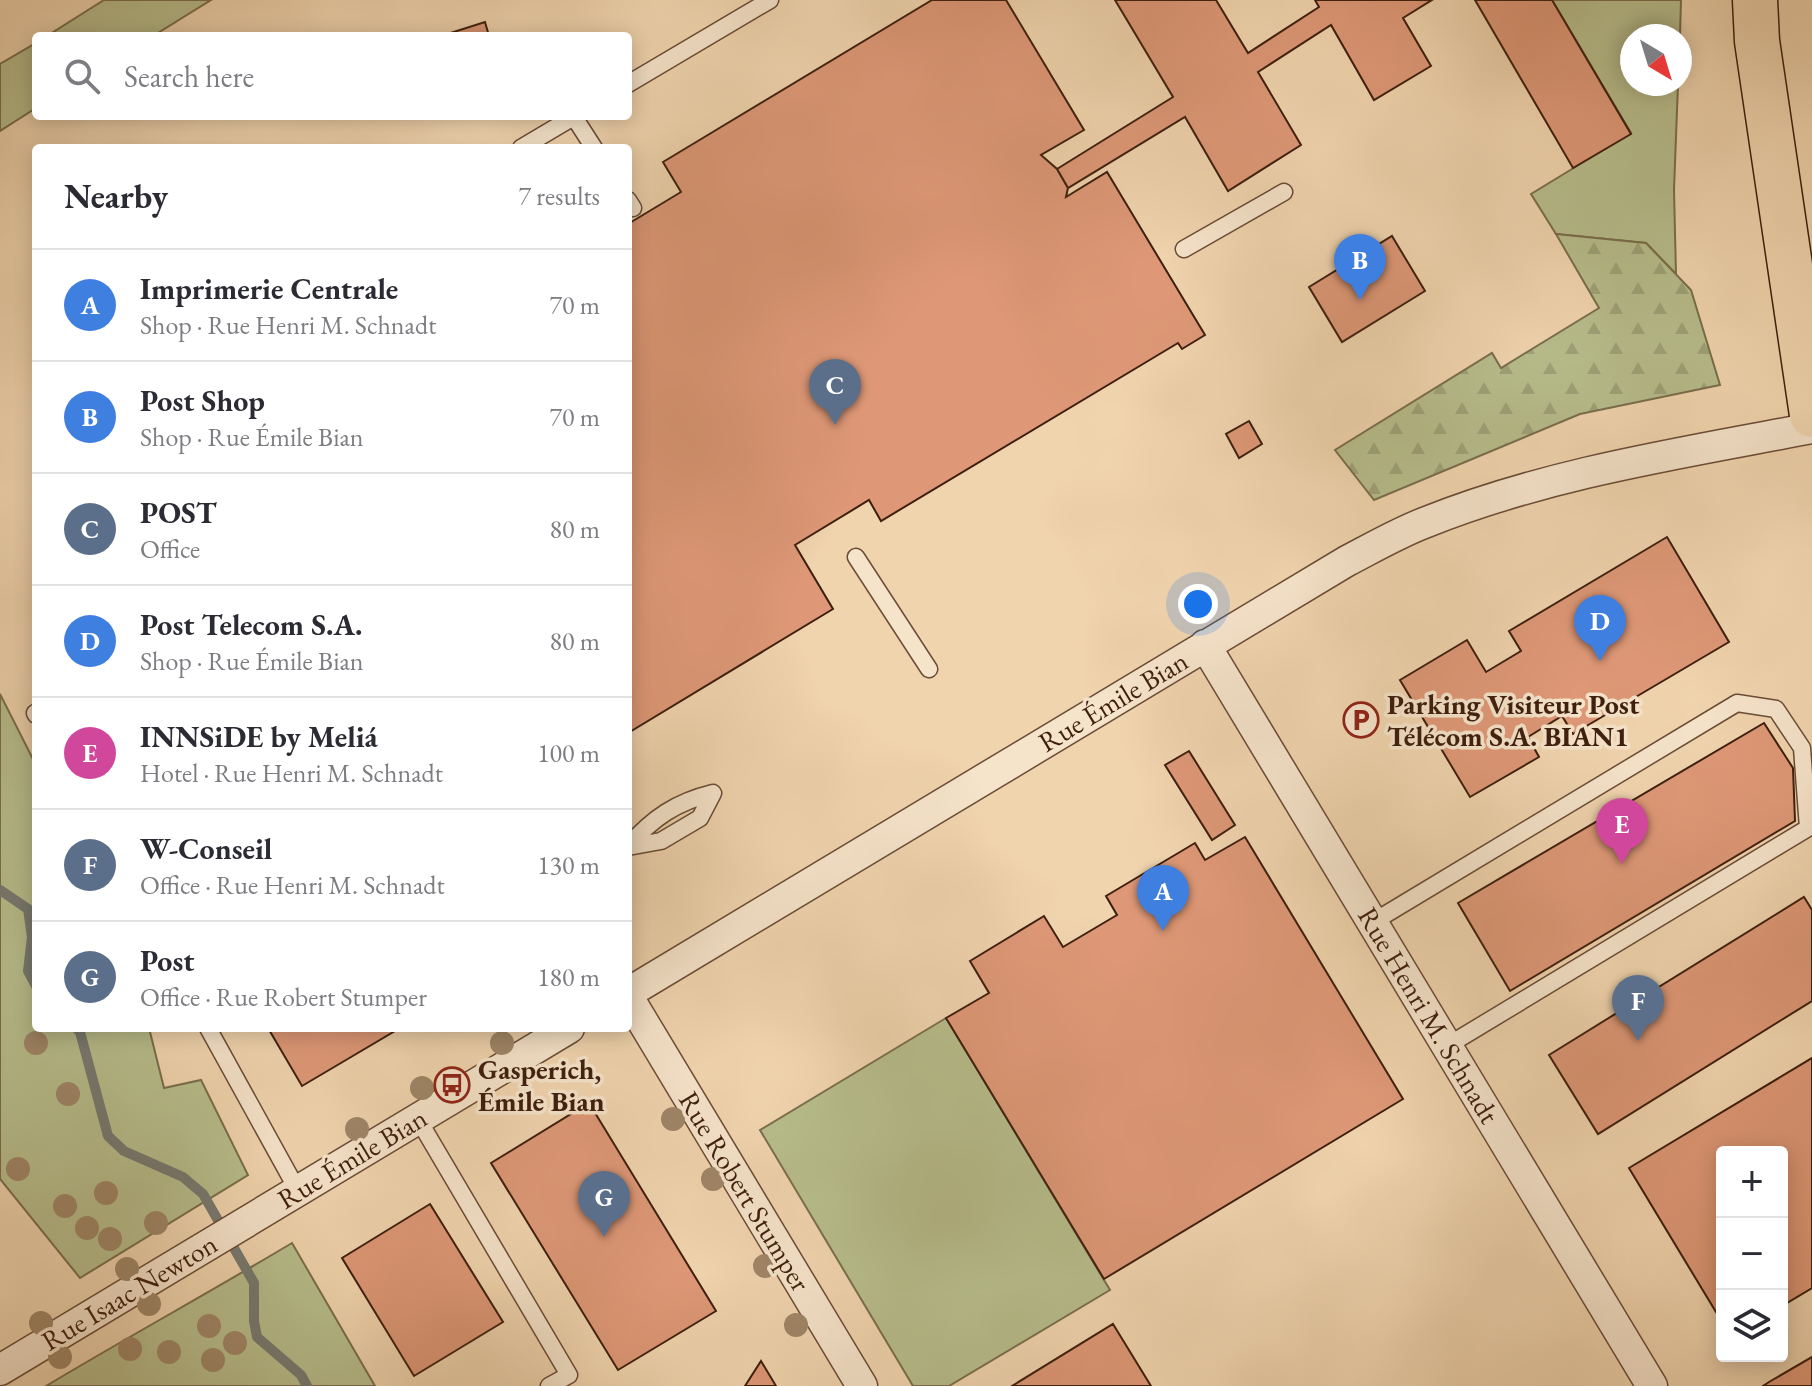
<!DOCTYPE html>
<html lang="en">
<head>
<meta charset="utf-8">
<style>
  body { margin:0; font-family:"EB Garamond",serif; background:#f2f2f3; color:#2b2b33 }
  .controls { position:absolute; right:24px; bottom:24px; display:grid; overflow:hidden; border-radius:8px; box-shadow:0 4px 20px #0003 }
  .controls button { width:72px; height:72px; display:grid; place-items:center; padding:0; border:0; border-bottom:2px solid #e1e1e2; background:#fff; color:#2b2b33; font:40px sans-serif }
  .compass { position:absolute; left:1620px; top:24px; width:72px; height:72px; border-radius:50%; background:#fff; box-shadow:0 4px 20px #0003; rotate:142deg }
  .you { position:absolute; left:1198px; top:604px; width:28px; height:28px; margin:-20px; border:6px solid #fff; border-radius:50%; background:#1a73e8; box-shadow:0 0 0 12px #1a73e833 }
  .badge { display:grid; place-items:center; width:52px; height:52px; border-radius:50%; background:#b45309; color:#fff; font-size:26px; font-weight:700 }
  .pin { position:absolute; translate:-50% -66px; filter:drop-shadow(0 2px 4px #0008) }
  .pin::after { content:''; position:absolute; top:42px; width:28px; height:24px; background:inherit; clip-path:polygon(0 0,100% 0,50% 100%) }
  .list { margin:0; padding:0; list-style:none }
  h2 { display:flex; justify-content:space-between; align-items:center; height:104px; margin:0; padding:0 32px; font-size:34px }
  h2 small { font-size:26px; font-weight:400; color:#7c7c81 }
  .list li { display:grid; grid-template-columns:52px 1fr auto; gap:24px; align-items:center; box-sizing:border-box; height:112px; padding:0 32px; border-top:2px solid #e1e1e2 }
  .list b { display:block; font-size:30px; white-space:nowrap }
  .list p { margin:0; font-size:26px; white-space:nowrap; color:#7c7c81 }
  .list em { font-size:26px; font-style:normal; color:#7c7c81 }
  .icon { flex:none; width:44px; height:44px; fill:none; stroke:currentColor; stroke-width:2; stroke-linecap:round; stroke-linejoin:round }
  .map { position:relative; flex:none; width:1812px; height:1386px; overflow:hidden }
  .search { position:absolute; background:#fff; box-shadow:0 4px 20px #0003; left:32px; top:32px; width:600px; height:88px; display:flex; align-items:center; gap:20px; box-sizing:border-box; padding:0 28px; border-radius:8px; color:#7c7c81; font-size:30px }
  .panel { position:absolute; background:#fff; box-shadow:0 4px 20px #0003; left:32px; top:144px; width:600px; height:888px; border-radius:8px }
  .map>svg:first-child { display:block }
  .grass { fill:#b7bd8c; stroke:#7a6e4d; stroke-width:2 }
  .forest { fill:url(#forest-firs); stroke:#7a6e4d; stroke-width:2 }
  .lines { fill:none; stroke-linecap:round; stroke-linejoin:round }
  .stream { stroke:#777a72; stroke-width:10 }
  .building { fill:#de9877; stroke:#3e1f0e; stroke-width:2 }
  .service-casing { stroke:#6a4c36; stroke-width:19 }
  .minor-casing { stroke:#6a4c36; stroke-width:33 }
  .primary-casing { stroke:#3e1f0e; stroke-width:47 }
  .service { stroke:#f5e3ca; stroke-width:16 }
  .minor { stroke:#f5e3ca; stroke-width:30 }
  .primary { stroke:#f0d4ae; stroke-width:44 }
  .tree { fill:#9f8668 }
  .labels { text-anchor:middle; stroke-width:7; stroke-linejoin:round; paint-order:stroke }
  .street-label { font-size:28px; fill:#3e1f0e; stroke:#f5e3ca }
  .poi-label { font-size:28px; font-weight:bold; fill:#3e1f0e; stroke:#f5e3ca; text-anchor:start }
</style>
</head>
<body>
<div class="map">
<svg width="1812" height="1386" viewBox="0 0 1812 1386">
  <defs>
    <pattern id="forest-firs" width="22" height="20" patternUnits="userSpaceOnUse" patternTransform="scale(2)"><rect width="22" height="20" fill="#b7bd8c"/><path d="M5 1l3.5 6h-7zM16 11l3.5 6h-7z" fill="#9ea278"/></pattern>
  </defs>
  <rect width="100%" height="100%" fill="#f0d4ae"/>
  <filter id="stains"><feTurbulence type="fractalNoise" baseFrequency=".0025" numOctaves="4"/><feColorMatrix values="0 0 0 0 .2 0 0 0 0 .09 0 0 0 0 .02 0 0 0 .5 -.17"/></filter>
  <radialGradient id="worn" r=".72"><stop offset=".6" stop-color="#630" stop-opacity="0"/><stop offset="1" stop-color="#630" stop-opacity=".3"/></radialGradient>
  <path class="grass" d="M104,0H211L153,36H47Z
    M1552,0H1681L1680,36H1632V84H1678L1674,190L1676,274L1646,243L1556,234L1531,194L1631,133Z
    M36,43V108L0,131V64Z
    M0,694L36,765V1028H149L164,1088L201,1080L248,1175L80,1278L0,1179Z
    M946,1018L1110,1290L949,1386H913L760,1130Z
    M292,1243L375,1386H46C128,1337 210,1292 292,1243Z"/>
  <path class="forest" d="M1556,234L1646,243L1691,290L1720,385L1580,414L1374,500L1335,450L1492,353L1501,368L1599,308Z"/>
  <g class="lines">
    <path class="stream" d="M0,890L28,909L32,937L28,971L36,986
      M76,1028L80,1032L108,1136L124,1151L183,1177L203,1194L254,1283V1321L257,1337L301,1375L307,1386"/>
  </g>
  <path class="building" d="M932,0H1006L1084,130L1041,155L1057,169L1068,188L1066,197L1107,172L1205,335L1182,349L1178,343L881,521L869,500L795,545L833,609L628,733V224L681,192L663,162Z
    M1115,0H1216L1248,53L1319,7L1315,0H1432L1403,18L1431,66L1374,100L1331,25L1258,72L1301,145L1228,191L1185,117L1068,188L1057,169L1173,97Z
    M1475,0H1552L1631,134L1573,168Z
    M485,22L489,36H441Z
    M1392,236L1425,291L1342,342L1309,287Z
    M1249,421L1262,444L1239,458L1226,434Z
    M1667,537L1729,642L1573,734L1562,716L1528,737L1539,757L1470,797L1400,680L1467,640L1486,672L1521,651L1509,631Z
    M1764,723L1793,768L1795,821L1510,991L1458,903Z
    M1189,751L1235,825L1212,840L1165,765Z
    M1245,837L1403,1099L1104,1279L946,1018L989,993L970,961L1044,916L1063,947L1117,915L1106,896L1195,843L1205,860Z
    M1804,897L1812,910V1001L1598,1134L1549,1055Z
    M268,1028H400L302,1086Z
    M1812,1058V1288L1782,1306V1152H1722V1322L1629,1168Z
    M589,1103L716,1311L618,1370L491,1163Z
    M430,1204L503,1322L414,1376L342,1258Z
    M1113,1324L1151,1386H1012Z
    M1812,1357V1386H1763L1769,1382Z
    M761,1361L776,1386H745Z"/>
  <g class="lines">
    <defs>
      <path id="service" d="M628,84L770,0
        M574,117L594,148
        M521,148L575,116
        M628,200L633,208
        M1184,249L1284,192
        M856,557L929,669
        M35,713L36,715
        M628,846C653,818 676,802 713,793L700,818L661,841L628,847
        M1373,922L1737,703L1776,709L1802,748L1808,828L1447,1046
        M208,1028L298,1191
        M418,1119L569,1375L549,1386"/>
      <path id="minor" d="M1205,645L1652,1386
        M628,993L1347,561C1372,548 1398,533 1424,523C1548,473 1682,453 1812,428
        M628,997L862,1386
        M0,1370L569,1028"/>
      <path id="primary" d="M1755,0L1757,41L1812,415"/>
    </defs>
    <use href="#service" class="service-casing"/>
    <use href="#minor" class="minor-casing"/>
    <use href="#primary" class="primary-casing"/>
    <use href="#service" class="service"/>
    <use href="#minor" class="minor"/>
    <use href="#primary" class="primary"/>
  </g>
  <g class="tree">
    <circle cx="36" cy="1043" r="12"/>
    <circle cx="502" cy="1043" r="12"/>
    <circle cx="422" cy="1088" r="12"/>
    <circle cx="68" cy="1094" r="12"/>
    <circle cx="673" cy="1119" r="12"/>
    <circle cx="357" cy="1129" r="12"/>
    <circle cx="18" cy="1169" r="12"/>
    <circle cx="713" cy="1179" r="12"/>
    <circle cx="106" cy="1193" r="12"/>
    <circle cx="65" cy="1206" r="12"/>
    <circle cx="156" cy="1223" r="12"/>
    <circle cx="87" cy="1228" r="12"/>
    <circle cx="110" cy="1239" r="12"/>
    <circle cx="765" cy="1266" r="12"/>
    <circle cx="127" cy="1269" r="12"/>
    <circle cx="149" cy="1304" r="12"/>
    <circle cx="41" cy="1323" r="12"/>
    <circle cx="796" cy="1325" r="12"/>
    <circle cx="209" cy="1326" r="12"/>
    <circle cx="235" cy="1343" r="12"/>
    <circle cx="130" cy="1349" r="12"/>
    <circle cx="169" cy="1352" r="12"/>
    <circle cx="60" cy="1357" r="12"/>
    <circle cx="213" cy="1360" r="12"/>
  </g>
  <defs>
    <symbol id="parking-ring" viewBox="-11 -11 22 22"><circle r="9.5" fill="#f5e3ca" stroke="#8f2418" stroke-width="1.5"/><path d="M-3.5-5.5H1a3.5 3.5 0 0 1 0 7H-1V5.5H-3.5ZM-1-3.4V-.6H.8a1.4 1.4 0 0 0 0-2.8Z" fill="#8f2418"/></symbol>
    <symbol id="bus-ring" viewBox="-11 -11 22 22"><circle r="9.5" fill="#f5e3ca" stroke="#8f2418" stroke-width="1.5"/><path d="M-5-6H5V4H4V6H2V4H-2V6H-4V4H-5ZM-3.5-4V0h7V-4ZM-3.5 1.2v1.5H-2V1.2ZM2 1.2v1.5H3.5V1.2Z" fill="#8f2418"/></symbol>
  </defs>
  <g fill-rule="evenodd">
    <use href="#parking-ring" x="1341" y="700" width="40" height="40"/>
    <use href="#bus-ring" x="432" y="1065" width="40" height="40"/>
  </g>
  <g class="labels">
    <g class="street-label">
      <text transform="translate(1113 701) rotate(-31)" y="10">Rue Émile Bian</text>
      <text transform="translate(1429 1015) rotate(59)" y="10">Rue Henri M. Schnadt</text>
      <text transform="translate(352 1158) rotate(-31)" y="10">Rue Émile Bian</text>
      <text transform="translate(745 1191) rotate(59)" y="10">Rue Robert Stumper</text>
      <text transform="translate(129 1292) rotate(-31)" y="10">Rue Isaac Newton</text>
    </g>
    <g class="poi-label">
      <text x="1387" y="714">Parking Visiteur Post<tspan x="1387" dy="32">Télécom S.A. BIAN1</tspan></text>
      <text x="478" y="1079">Gasperich,<tspan x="478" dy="32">Émile Bian</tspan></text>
    </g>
  </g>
  <rect width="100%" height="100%" filter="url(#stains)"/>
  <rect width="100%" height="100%" fill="url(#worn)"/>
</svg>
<div class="controls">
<button>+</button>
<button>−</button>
<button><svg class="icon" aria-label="layers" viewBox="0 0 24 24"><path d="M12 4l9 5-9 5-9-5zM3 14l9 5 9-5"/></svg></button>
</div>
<svg class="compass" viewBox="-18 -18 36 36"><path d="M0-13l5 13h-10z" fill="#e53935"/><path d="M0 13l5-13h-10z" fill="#7c7c81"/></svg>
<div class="you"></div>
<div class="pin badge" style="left:1163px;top:931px;background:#3f7fe0">A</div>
<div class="pin badge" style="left:1360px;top:300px;background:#3f7fe0">B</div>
<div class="pin badge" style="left:835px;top:425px;background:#5c6f8a">C</div>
<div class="pin badge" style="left:1600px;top:661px;background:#3f7fe0">D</div>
<div class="pin badge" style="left:1622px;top:864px;background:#d1479c">E</div>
<div class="pin badge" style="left:1638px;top:1041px;background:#5c6f8a">F</div>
<div class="pin badge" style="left:604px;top:1237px;background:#5c6f8a">G</div>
<div class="search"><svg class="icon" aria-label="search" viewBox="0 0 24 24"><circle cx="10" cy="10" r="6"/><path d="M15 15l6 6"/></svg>Search here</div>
<section class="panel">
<h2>Nearby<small>7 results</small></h2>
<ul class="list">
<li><span class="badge" style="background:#3f7fe0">A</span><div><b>Imprimerie Centrale</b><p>Shop · Rue Henri M. Schnadt</p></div><em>70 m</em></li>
<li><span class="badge" style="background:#3f7fe0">B</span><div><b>Post Shop</b><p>Shop · Rue Émile Bian</p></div><em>70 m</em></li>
<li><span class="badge" style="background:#5c6f8a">C</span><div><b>POST</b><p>Office</p></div><em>80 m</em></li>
<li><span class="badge" style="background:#3f7fe0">D</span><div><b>Post Telecom S.A.</b><p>Shop · Rue Émile Bian</p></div><em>80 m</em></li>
<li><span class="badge" style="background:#d1479c">E</span><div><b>INNSiDE by Meliá</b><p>Hotel · Rue Henri M. Schnadt</p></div><em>100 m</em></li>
<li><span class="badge" style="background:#5c6f8a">F</span><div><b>W-Conseil</b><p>Office · Rue Henri M. Schnadt</p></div><em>130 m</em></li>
<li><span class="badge" style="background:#5c6f8a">G</span><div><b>Post</b><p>Office · Rue Robert Stumper</p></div><em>180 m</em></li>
</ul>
</section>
</div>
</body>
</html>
